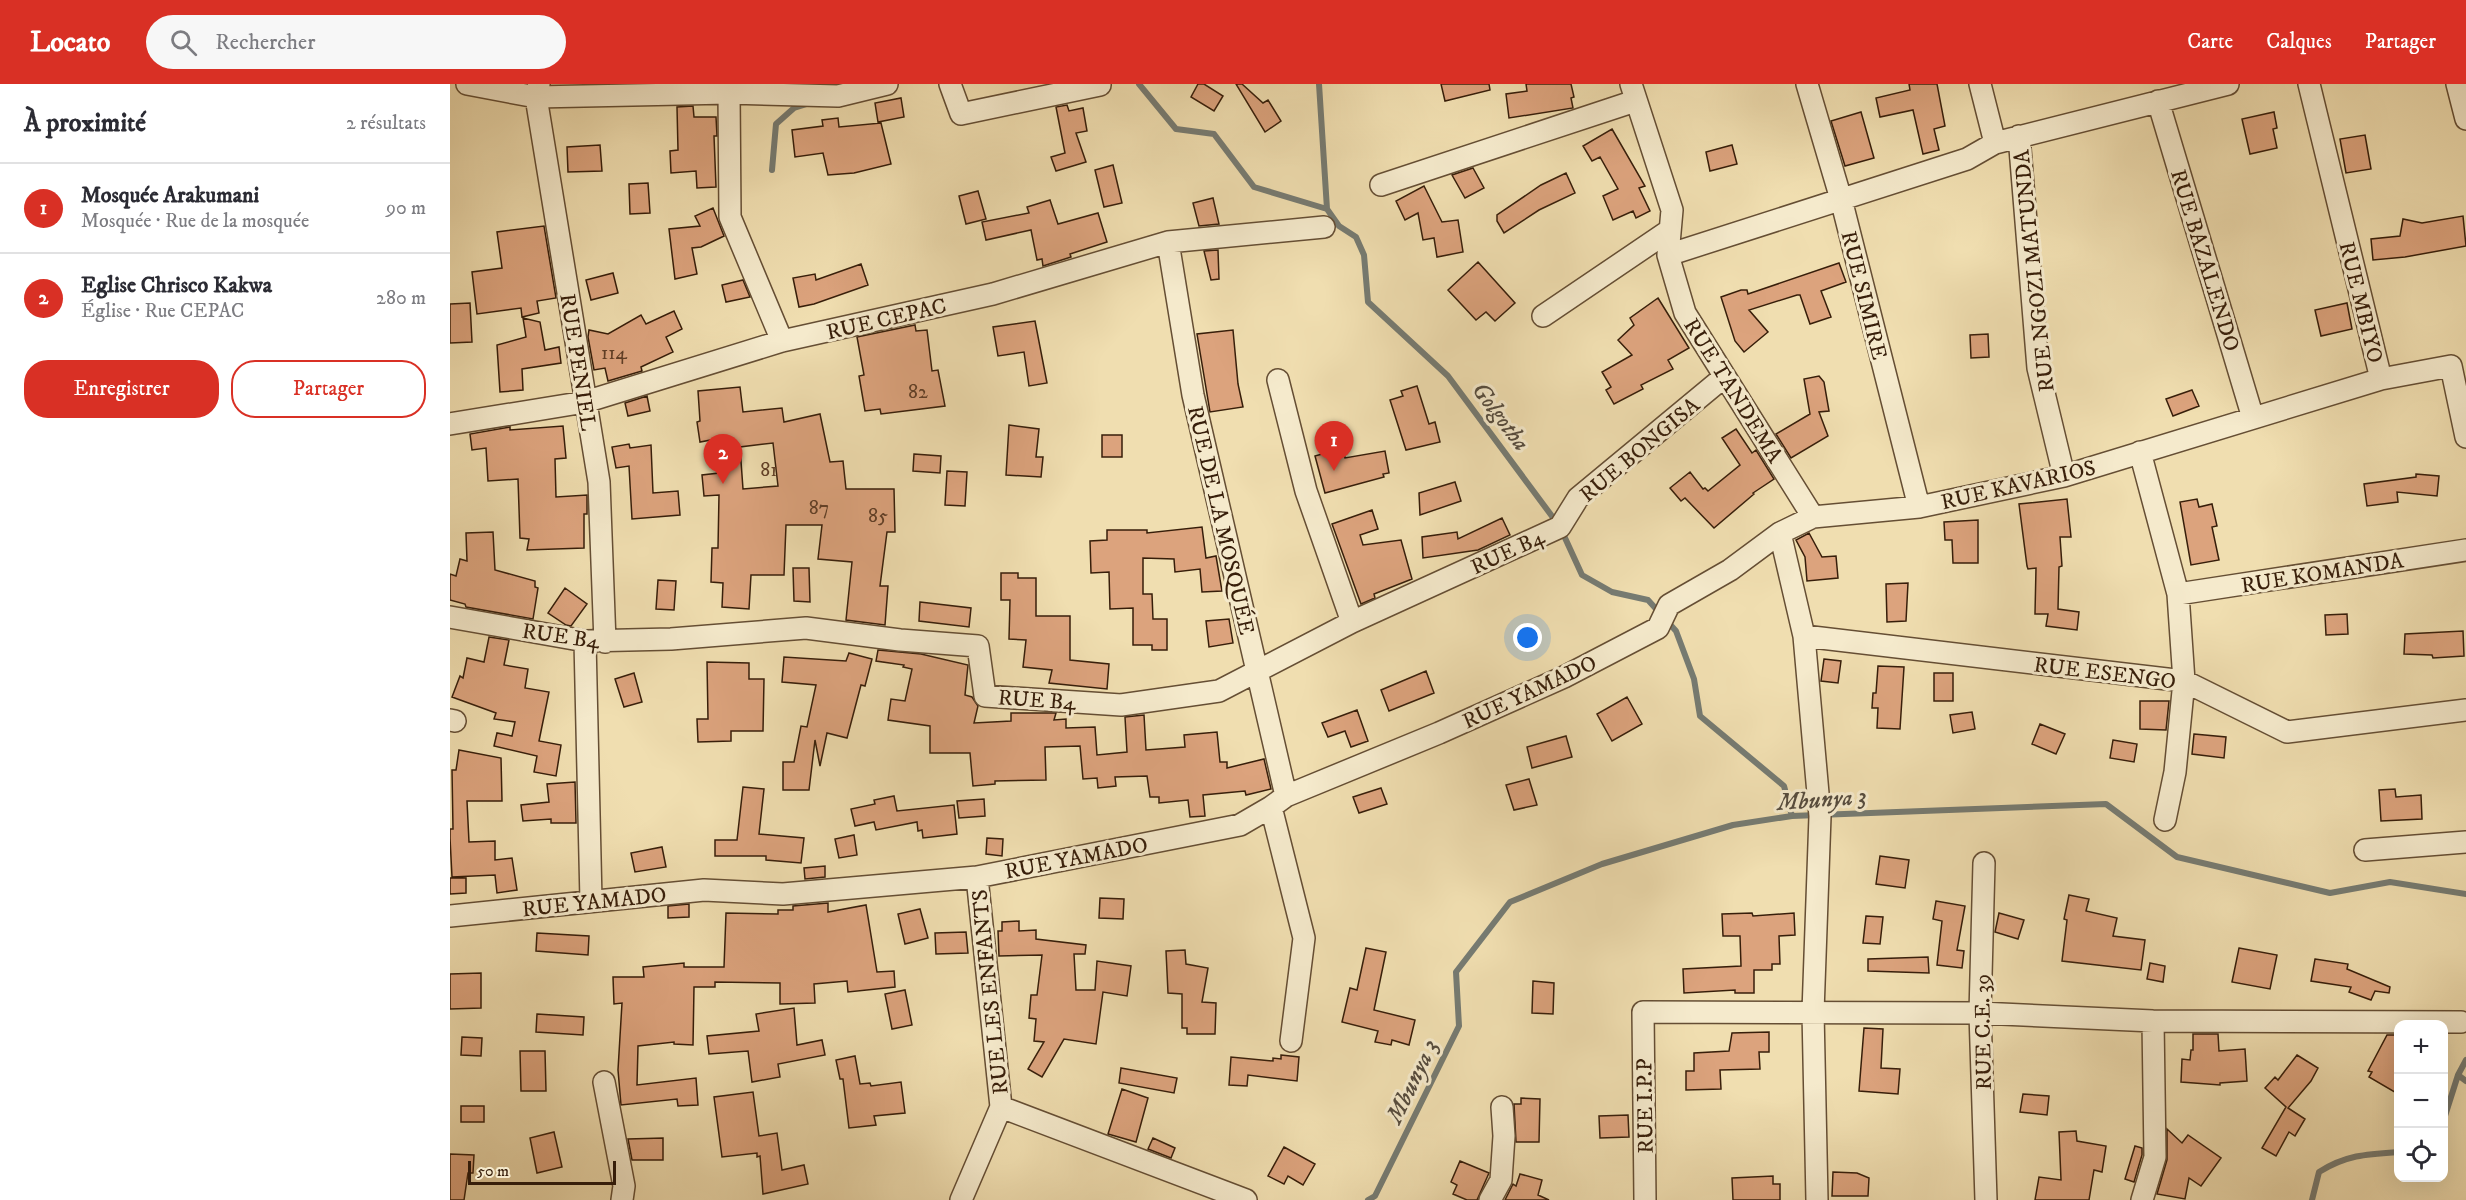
<!DOCTYPE html>
<html lang="fr">
<head>
<meta charset="utf-8">
<style>
  body { margin:0; font-family:"IM FELL DW Pica",serif; background:#f7f7f7; color:#2b2b33 }
  .controls { position:absolute; right:18px; bottom:18px; display:grid; overflow:hidden; border-radius:12px; box-shadow:0 6px 24px #0002 }
  .controls button { width:54px; height:54px; display:grid; place-items:center; padding:0; border:0; border-bottom:2px solid #e1e1e2; background:#fff; color:#2b2b33; font:30px sans-serif }
  .scale { position:absolute; left:18px; bottom:15px; width:148px; box-sizing:border-box; padding-left:6px; border:3px solid #371e0a; border-top:0; font-size:16px; line-height:21px; white-space:nowrap; color:#371e0a; -webkit-text-stroke:4px #f5eacc; paint-order:stroke }
  .you { position:absolute; left:1078px; top:554px; width:21px; height:21px; margin:-15px; border:4px solid #fff; border-radius:50%; background:#1a73e8; box-shadow:0 0 0 9px #1a73e833 }
  .badge { display:grid; place-items:center; width:39px; height:39px; border-radius:50%; background:#d93025; color:#fff; font-size:20px; font-weight:700 }
  .pin { position:absolute; translate:-50% -50px; filter:drop-shadow(0 2px 3px #0008) }
  .pin::after { content:''; position:absolute; top:32px; width:21px; height:18px; background:inherit; clip-path:polygon(0 0,100% 0,50% 100%) }
  .list { margin:0; padding:0; list-style:none }
  h2 { display:flex; justify-content:space-between; align-items:center; height:78px; margin:0; padding:0 24px; font-size:26px }
  h2 small { font-size:20px; font-weight:400; color:#7c7c81 }
  .list li { display:grid; grid-template-columns:39px 1fr auto; gap:18px; align-items:center; box-sizing:border-box; height:90px; padding:0 24px; border-top:2px solid #e1e1e2 }
  .list b { display:block; font-size:22px; white-space:nowrap }
  .list p { margin:0; font-size:20px; white-space:nowrap; color:#7c7c81 }
  .list em { font-size:20px; font-style:normal; color:#7c7c81 }
  .actions { display:flex; gap:12px; padding:18px 24px }
  .actions a { flex:1; padding:14px 0; border:2px solid #d93025; border-radius:24px; text-align:center; font-size:21px; color:#d93025 }
  .actions .main { background:#d93025; color:#fff }
  .icon { flex:none; width:33px; height:33px; fill:none; stroke:currentColor; stroke-width:2; stroke-linecap:round; stroke-linejoin:round }
  .map { position:relative; flex:none; width:2016px; height:1116px; overflow:hidden }
  header { display:flex; align-items:center; gap:36px; box-sizing:border-box; height:84px; padding:0 30px; background:#d93025; color:#fff }
  header strong { font-size:28px }
  nav { display:flex; gap:33px; margin-inline-start:auto; font-size:21px }
  .search { width:420px; height:54px; background:#f7f7f7; display:flex; align-items:center; gap:15px; box-sizing:border-box; padding:0 21px; border-radius:33px; color:#7c7c81; font-size:22px }
  main { display:flex }
  aside { flex:1; background:#fff }
  .map>svg:first-child { display:block }
  .lines { fill:none; stroke-linecap:round; stroke-linejoin:round }
  .stream { stroke:#767b72; stroke-width:6 }
  .building { fill:#dca37d; stroke:#371e0a; stroke-width:1.5; fill-rule:evenodd }
  .minor-casing { stroke:#654e34; stroke-width:24 }
  .minor { stroke:#f5eacc; stroke-width:21 }
  .labels { text-anchor:middle; stroke-width:6; stroke-linejoin:round; paint-order:stroke }
  .number-label { font-size:20px; fill:#603f27 }
  .street-label { font-size:22px; fill:#371e0a; stroke:#f5eacc }
  .water-label { font-size:24px; font-style:italic; fill:#564c3e; stroke:#f5eacc }
</style>
</head>
<body>
<header>
<strong>Locato</strong>
<div class="search"><svg class="icon" aria-label="search" viewBox="0 0 24 24"><circle cx="10" cy="10" r="6"/><path d="M15 15l6 6"/></svg>Rechercher</div>
<nav><a>Carte</a><a>Calques</a><a>Partager</a></nav>
</header>
<main>
<aside>
<h2>À proximité<small>2 résultats</small></h2>
<ul class="list">
<li><span class="badge">1</span><div><b>Mosquée Arakumani</b><p>Mosquée · Rue de la mosquée</p></div><em>90 m</em></li>
<li><span class="badge">2</span><div><b>Eglise Chrisco Kakwa</b><p>Église · Rue CEPAC</p></div><em>280 m</em></li>
</ul>
<div class="actions"><a class="main">Enregistrer</a><a>Partager</a></div>
</aside>
<div class="map">
<svg width="2016" height="1116" viewBox="0 0 2016 1116">
  <rect width="100%" height="100%" fill="#f0deb0"/>
  <filter id="stains"><feTurbulence type="fractalNoise" baseFrequency=".00333" numOctaves="4"/><feColorMatrix values="0 0 0 0 .2 0 0 0 0 .09 0 0 0 0 .02 0 0 0 .5 -.17"/></filter>
  <radialGradient id="worn" r=".72"><stop offset=".6" stop-color="#630" stop-opacity="0"/><stop offset="1" stop-color="#630" stop-opacity=".3"/></radialGradient>
  <g class="lines">
    <path class="stream" d="M689,0L726,45L764,50L804,103L877,125L889,142L906,153L914,171L918,218L998,292L1110,443L1132,491L1162,508L1198,516L1226,547L1244,595L1250,632L1334,702L1342,732
      M869,0L877,125
      M322,86L326,40L344,24L360,19
      M2016,976L2008,991L2016,997
      M1994,1035L2008,991
      M918,1116L925,1112L1009,942L1006,888L1060,818L1152,780L1283,741L1342,732L1656,720L1727,773L1880,809L1940,798L2016,810
      M1862,1116L1869,1088C1896,1071 1917,1070 1948,1068"/>
  </g>
  <path class="building" d="M748,0H754L773,12L764,27L741,13Z
    M786,0H792L813,19L818,16L831,37L815,48Z
    M991,0H1039L1040,6L995,17Z
    M1076,0H1121L1124,13L1121,14L1123,24L1059,34L1056,10L1077,7Z
    M1459,0H1487L1495,42L1484,45L1489,66L1473,70L1463,26L1430,33L1426,14L1460,6Z
    M451,14L454,33L428,38L425,19Z
    M617,21L619,27L633,24L637,47L626,49L636,78L606,87L601,73L615,69L606,23Z
    M243,22L244,33H266L267,52H264L266,103L247,104L246,87L221,89L220,67L228,66L227,23Z
    M1411,28L1424,74L1395,82L1381,37Z
    M1824,28L1827,44L1823,45L1827,64L1800,70L1792,35Z
    M388,34L389,43L431,39L441,80L404,89L378,91L373,69L345,73L342,46L373,42L372,36Z
    M1162,45L1195,102L1189,104L1200,127L1186,134L1183,127L1163,136L1153,112L1168,105L1150,73L1142,77L1133,62Z
    M1915,51L1921,85L1896,89L1890,55Z
    M150,61L152,87L118,88L117,63Z
    M1282,61L1287,80L1260,87L1256,68Z
    M663,81L672,119L654,123L645,86Z
    M1023,84L1034,104L1015,114L1002,91Z
    M1116,89L1125,109L1089,126L1054,149L1047,137V131L1091,101Z
    M198,99L200,129L180,130L179,100Z
    M974,102L992,138L1008,136L1013,168L987,173L984,154L973,156L968,129L955,136L946,117Z
    M528,107L536,135L516,140L509,112Z
    M763,114L769,140L749,142L743,119Z
    M600,116L608,140L648,129L657,158L620,170L621,173L593,182L592,175L587,176L581,146L536,156L532,138L579,129L577,123Z
    M263,124L274,152L251,163L242,164L247,190L225,195L219,145L250,142L245,132Z
    M2013,132L2016,162L1955,173L1923,176L1921,155L1950,152L1953,135L1972,139Z
    M94,142L106,214L87,217L89,229L72,233L71,224L27,230L22,188L52,184L47,148Z
    M768,166L769,195L761,196L754,167Z
    M1028,178L1065,219L1045,237L1036,228L1026,236L998,206Z
    M1389,179L1396,198L1371,207L1381,233L1360,240L1350,211H1347L1299,226L1318,248L1294,268L1285,257L1271,213L1291,206H1297L1298,210Z
    M411,180L418,201L364,220L349,223L343,194L365,190L366,196Z
    M163,189L168,209L141,216L136,196Z
    M293,196L300,213L276,218L272,201Z
    M1208,214L1239,264L1218,276L1223,285L1191,301L1193,305L1164,320L1156,306L1161,303L1152,288L1182,271L1168,256L1184,241L1180,234Z
    M20,219L22,258L0,259V220Z
    M1897,219L1902,245L1871,252L1865,226Z
    M224,227L232,245L216,253L223,268L191,283L192,287L158,297L155,284L144,286L138,253L139,246L158,250L191,231L196,240Z
    M73,234L90,238L95,266L109,263L111,279L72,285L73,306L50,308L47,261L76,253Z
    M585,237L597,299L579,302L574,268L548,272L543,243Z
    M465,241L466,247L477,246L482,287L488,286L495,322L431,330L430,325L415,327L409,292L414,291L407,253Z
    M783,246L788,300L793,323L760,328L747,250Z
    M1538,250L1539,273L1521,274L1520,251Z
    M1369,292L1374,298L1379,327L1369,328L1378,352L1341,374L1326,350L1360,330L1354,295Z
    M967,302L979,340L985,338L990,358L956,366L940,316L953,312L951,307Z
    M290,303L293,328L332,324L334,338L370,330L380,378L393,377L396,405H444L445,448H437L430,502H438L435,541L396,536L402,478L368,475L372,441H336L334,491H301L299,525L272,523L273,499L261,498L262,464H268L269,411L254,412L252,391L269,389L266,355L250,358L247,338L250,337L248,307ZM323,359L328,402L293,405L290,363Z
    M1742,306L1749,322L1723,332L1716,315Z
    M197,312L200,327L178,332L175,319Z
    M559,341L589,345L586,373H593L591,393L556,391Z
    M113,342L116,374L105,375L106,413L137,411V430H134V464L77,466L79,455L70,454L68,395L38,397L36,364L22,366L20,350L60,343V346Z
    M1286,345L1302,369L1306,366L1324,395L1303,409L1304,410L1264,444L1235,414L1231,417L1220,404L1240,388L1253,405L1255,404L1258,407L1290,381L1272,354Z
    M652,351H672V373H652Z
    M179,360L180,364L201,361L203,409L228,407L230,431L182,435L179,382L166,384L162,363Z
    M893,364L895,374L935,367L939,389L933,390L934,393L875,409L865,372Z
    M464,370L491,372L490,389L463,387Z
    M497,387L517,388L515,422L495,421Z
    M1966,390L1989,392L1987,412L1947,408L1948,418L1917,422L1914,400L1966,393Z
    M1005,398L1011,417L970,431L969,409Z
    M1617,415L1621,453H1610L1612,482L1609,483L1608,525L1629,528L1627,546L1596,542L1598,530H1585L1586,484L1578,485L1577,482L1569,420Z
    M1747,415L1749,423L1762,420L1767,442L1762,443L1769,476L1741,481L1730,418Z
    M922,426L928,445L910,451L913,461L951,456L962,495L924,510L925,514L911,520L882,440Z
    M1052,434L1060,451L1028,466L973,474L972,453L1007,448L1008,455Z
    M1528,436V479H1503L1502,456H1495L1494,438Z
    M752,443L756,474L766,472L772,507L752,508L750,485L725,488L724,475L693,474V510H702L703,535H717V566H702V561H683V524L660,525L659,488L641,489L640,457L657,456V446H697V449Z
    M43,448L45,486L85,497V503L88,504L83,535L16,523L15,520L0,516V490L6,492L10,475L17,477L16,449Z
    M1359,449L1372,473L1386,472L1388,494L1357,497L1355,473L1346,456Z
    M343,484H359L360,518L344,517Z
    M551,489H568V494H586V532H620V576L659,580L657,605L599,599L602,586L573,583L576,556L559,555L560,516H551Z
    M208,496L226,497L224,526L206,525Z
    M1458,499L1456,537L1437,538L1436,500Z
    M115,504L137,520L121,542L116,541L98,529Z
    M470,518L521,524L519,543L469,537Z
    M1897,530L1898,550L1876,551L1875,531Z
    M779,535L783,559L759,563L756,537Z
    M2013,547L2014,572L1983,574L1982,571L1954,570L1955,550Z
    M39,553L59,556L54,581L78,585L75,604L99,608L89,657L111,661L106,692L84,688L87,672L44,662L47,649L62,652L65,638L44,635L46,629L2,613L10,592L13,594L17,574L34,578Z
    M428,566L471,570L518,581L515,611L522,613L528,622L524,639L561,637V629H606L604,636L616,635V644L645,643L647,671L677,668L675,633L694,631L696,666L735,663L734,651L767,648L770,678H777V684L814,675L821,705L796,711L795,707L753,711L755,732L740,733L738,716L709,719V713H700L697,692L665,693L666,702L648,704L647,694L633,695L630,662L595,663L596,696L545,697V700L523,702L520,669H480V642L438,636L441,615L455,617L462,585L453,583L454,581L426,577Z
    M399,569L422,575L415,602L411,601L397,654L377,649L370,682L365,656L359,706H333V678H344L351,642L357,643L366,601L332,598L334,573L396,577Z
    M1374,575L1391,577L1388,599L1371,597Z
    M257,578L299,579V595H314L313,647H281V657L248,658L247,635H258Z
    M1428,582L1454,583L1450,645L1427,644L1428,624H1422L1423,609H1426Z
    M976,587L984,609L939,627L931,606Z
    M184,589L192,618L174,623L165,595Z
    M1484,589H1503V617H1484Z
    M1177,613L1192,640L1162,657L1147,630Z
    M1690,617H1719L1716,646L1690,645Z
    M907,626L918,657L901,663L895,647L878,653L872,639Z
    M1522,628L1525,645L1503,649L1500,631Z
    M1590,640L1615,650L1606,670L1582,660Z
    M1744,650L1776,653L1774,674L1742,670Z
    M1116,652L1122,673L1082,684L1077,663Z
    M1663,656L1687,660L1684,678L1660,674Z
    M9,666L51,674L52,717H17L19,758L45,757V776L62,774L67,806L47,809L45,791L2,793L0,754V745H3L2,686H6Z
    M1079,695L1087,721L1064,726L1056,701Z
    M125,698L126,739H101V735L73,737L71,721L99,718L97,700Z
    M293,703L314,705L309,750L354,754L351,779L316,776V772H265V756H287Z
    M931,704L937,720L909,729L903,713Z
    M1945,705L1946,713L1971,711L1972,735L1931,737L1929,706Z
    M444,712L447,727L504,721L507,750L473,754L472,746L468,747L467,738L426,746L424,738L405,742L401,725L425,720L424,716Z
    M534,715L535,732L509,734L507,717Z
    M404,751L407,771L389,774L385,755Z
    M537,754L553,755L552,772L536,770Z
    M212,763L216,783L185,788L181,769Z
    M1430,772L1459,776L1455,804L1426,800Z
    M375,782V793L355,795L354,784Z
    M0,794H16V809L0,810Z
    M1619,811L1639,815L1636,827L1667,834L1663,852L1695,856L1691,886L1612,877L1617,836L1614,835Z
    M650,814L674,815L673,835L649,834Z
    M1486,817L1515,822L1507,866L1514,867L1512,884L1487,881L1492,837L1483,835Z
    M378,819V828L416,821L427,888L444,887L445,903L398,908L397,897L364,900L365,919L330,920V899L265,898V903H244L243,961L224,960V958L188,962L187,1001L246,994L248,1021L228,1022L227,1015L171,1021L168,986L172,919L164,920L163,893H194L193,883L234,879V883H274L276,829L328,830V826H343V822Z
    M239,820V833L218,834V822Z
    M470,825L478,854L455,860L448,830Z
    M1302,829L1303,832L1344,829L1345,851L1329,852L1330,880H1322V886H1304V909H1285V906L1234,909L1233,885L1291,882L1290,852H1273L1272,830Z
    M1549,829L1574,836L1568,855L1545,848Z
    M1416,832L1433,833L1430,860L1413,859Z
    M569,837V847L586,846V855L636,861L635,870H624L626,906H645L647,877L681,882L677,912L653,908L646,960L614,955L592,993L578,985L594,958L584,957L586,935L579,934L581,911H587L592,871L549,872L548,847H552V838Z
    M516,848L518,869L486,870L485,849Z
    M87,849L139,852L138,871L86,867Z
    M916,864L936,868L924,926L965,936L959,961L942,956L941,961L925,958L928,947L892,938L900,904L907,906Z
    M1789,864L1827,871L1820,905L1782,898Z
    M735,866L736,880L758,884L752,918L766,919L765,950H737V944H732V910L718,909L716,867Z
    M1478,873L1479,889L1418,887V875Z
    M1865,875L1898,880L1897,885L1940,903L1939,909L1925,907L1921,916L1899,908L1901,903L1861,897Z
    M1700,879L1715,882L1713,898L1697,895Z
    M31,889V924L0,925V890Z
    M1083,897L1104,899L1103,930L1082,929Z
    M455,906L462,941L442,945L435,910Z
    M344,924L347,961L372,956L375,971L328,980L330,993L302,998L298,967L259,970L257,952L309,947L306,930Z
    M87,930L134,933L133,951L86,948Z
    M1414,944L1433,945L1431,984L1450,985L1448,1010L1409,1007Z
    M1319,948V968H1309L1310,985L1270,986L1271,1005L1236,1006V987H1244V969L1279,967L1282,949Z
    M1743,950H1768L1769,967L1795,965L1797,997L1770,999V1001L1731,998L1732,975L1740,976L1741,966H1743Z
    M1937,951H1948V1010L1919,993L1922,988L1918,987Z
    M12,953L32,954L31,972L11,971Z
    M70,967H95L96,1007H71Z
    M831,971L849,973L847,997L798,991L797,1002L779,1001L781,973L823,977V974L831,975Z
    M1847,971L1868,984L1861,997L1838,1024L1855,1035L1845,1052L1839,1048L1826,1072L1812,1064L1836,1023L1815,1004L1825,993L1828,996Z
    M405,972L410,1000L420,999L421,1002L451,998L455,1029L424,1032L426,1041L399,1044L393,995H390L386,976Z
    M671,984L727,994L724,1009L669,999Z
    M672,1005L698,1014L686,1058L658,1050Z
    M303,1008L309,1052L327,1049L332,1086L354,1081L358,1100L313,1110L310,1072L307,1073V1069L272,1073L264,1013Z
    M1573,1010L1599,1012L1597,1031L1570,1028Z
    M1071,1014L1090,1015L1089,1058H1066L1064,1020H1071Z
    M11,1022H34V1038H11Z
    M1178,1031L1179,1053L1150,1054L1149,1032Z
    M1717,1045L1732,1059L1738,1051L1771,1074L1751,1102L1739,1094L1735,1115L1707,1110L1717,1076Z
    M1626,1047L1627,1057L1656,1062L1652,1088L1644,1086L1639,1116H1585L1589,1093L1611,1096L1609,1048Z
    M104,1048L112,1083L87,1089L80,1054Z
    M213,1054V1076H182L178,1055Z
    M703,1054L725,1064L721,1074L698,1065Z
    M1685,1062L1692,1064V1071L1684,1098L1675,1095Z
    M834,1063L865,1080L853,1101L838,1092L834,1100L818,1092Z
    M0,1070L24,1071L23,1089H18L14,1116H0Z
    M1010,1077L1039,1089L1027,1116H1017L1003,1110L1007,1101L1001,1098Z
    M1383,1088L1407,1089L1419,1094L1418,1112H1382Z
    M1070,1090L1092,1096L1088,1111L1099,1116H1055L1063,1100L1066,1102Z
    M1323,1092V1100H1330V1116H1283L1282,1094Z"/>
  <g class="lines">
    <defs>
      <path id="minor" d="M17,0L86,13L279,9L388,12L437,0
        M89,0L86,13L149,398L155,558
        M500,0L511,30L650,1
        M1181,0L1222,126L1218,171L1235,229L1363,433
        M1357,0L1391,115L1469,423
        M1530,0L1545,59
        M1859,0L1931,295L2001,282L2016,353
        M2007,0L2016,35
        M279,9L280,133L332,257
        M1708,17L1803,334
        M1569,52L1588,284L1614,392
        M931,101L1185,17
        M718,158L743,311L836,712
        M1218,171L1517,75L1545,59L1778,0
        M1093,232L1220,146
        M828,296L856,407L902,538
        M0,340L135,318L332,257L543,210L718,158L874,143
        M1690,368L1728,510L1734,597L1725,688L1715,736
        M1330,449L1354,552L1370,732L1363,928L1367,1116
        M1728,510L2016,466
        M0,533L135,557L221,555L356,544L450,556L528,562L535,612L671,621L769,607L902,538L1110,443L1128,414L1274,293
        M1354,552L1734,597L1837,648L2016,626
        M135,557L141,817
        M0,636L5,637
        M821,723L854,854L841,957
        M1915,766L2016,758
        M1534,779L1530,929L1536,1116
        M0,832L254,806L333,810L527,793L790,741L821,723L836,712L989,649L1114,593L1208,544L1219,521L1280,486L1330,449L1363,433L1469,423L1614,392L1931,295
        M154,998L174,1102L172,1116
        M551,1023L796,1116
        M511,1116L551,1023L527,793
        M1040,1116L1051,1096L1054,1052L1052,1023
        M1195,1116L1193,928L1530,929L1703,937L2011,938
        M1692,1116L1705,1073L1703,937"/>
    </defs>
    <use href="#minor" class="minor-casing"/>
    <use href="#minor" class="minor"/>
  </g>
  <g class="labels">
    <g class="number-label">
      <text x="164" y="275">114</text>
      <text x="468" y="314">82</text>
      <text x="319" y="392">81</text>
      <text x="369" y="430">87</text>
      <text x="428" y="438">85</text>
    </g>
    <g class="street-label">
      <text transform="translate(1756 176) rotate(73)" y="8">RUE BAZALENDO</text>
      <text transform="translate(1583 187) rotate(-96)" y="8">RUE NGOZI MATUNDA</text>
      <text transform="translate(1415 211) rotate(76)" y="8">RUE SIMIRE</text>
      <text transform="translate(1912 218) rotate(76)" y="8">RUE MBIYO</text>
      <text transform="translate(436 234) rotate(-13)" y="8">RUE CEPAC</text>
      <text transform="translate(129 278) rotate(81)" y="8">RUE PENIEL</text>
      <text transform="translate(1284 306) rotate(58)" y="8">RUE TANDEMA</text>
      <text transform="translate(1189 365) rotate(-40)" y="8">RUE BONGISA</text>
      <text transform="translate(1568 400) rotate(-13)" y="8">RUE KAVARIOS</text>
      <text transform="translate(772 436) rotate(77)" y="8">RUE DE LA MOSQUÉE</text>
      <text transform="translate(1057 467) rotate(-25)" y="8">RUE B4</text>
      <text transform="translate(1872 488) rotate(-9)" y="8">RUE KOMANDA</text>
      <text transform="translate(111 551) rotate(8)" y="8">RUE B4</text>
      <text transform="translate(1655 588) rotate(7)" y="8">RUE ESENGO</text>
      <text transform="translate(1079 607) rotate(-25)" y="8">RUE YAMADO</text>
      <text transform="translate(587 615) rotate(4)" y="8">RUE B4</text>
      <text transform="translate(626 773) rotate(-11)" y="8">RUE YAMADO</text>
      <text transform="translate(144 817) rotate(-6)" y="8">RUE YAMADO</text>
      <text transform="translate(539 908) rotate(-96)" y="8">RUE LES ENFANTS</text>
      <text transform="translate(1532 948) rotate(-91)" y="8">RUE C.E. 39</text>
      <text transform="translate(1194 1022) rotate(-91)" y="8">RUE I.P.P</text>
    </g>
    <g class="water-label">
      <text transform="translate(1051 332) rotate(53)" y="8">Golgotha</text>
      <text transform="translate(1372 715) rotate(-4)" y="8">Mbunya 3</text>
      <text transform="translate(962 997) rotate(-64)" y="8">Mbunya 3</text>
    </g>
  </g>
  <rect width="100%" height="100%" filter="url(#stains)"/>
  <rect width="100%" height="100%" fill="url(#worn)"/>
</svg>
<div class="controls">
<button>+</button>
<button>−</button>
<button><svg class="icon" aria-label="locate" viewBox="0 0 24 24"><circle cx="12" cy="12" r="6"/><path d="M12 2v4M12 18v4M2 12h4M18 12h4"/></svg></button>
</div>
<div class="scale">50 m</div>
<div class="you"></div>
<div class="pin badge" style="left:884px;top:387px">1</div>
<div class="pin badge" style="left:273px;top:400px">2</div>
</div>
</main>
</body>
</html>
